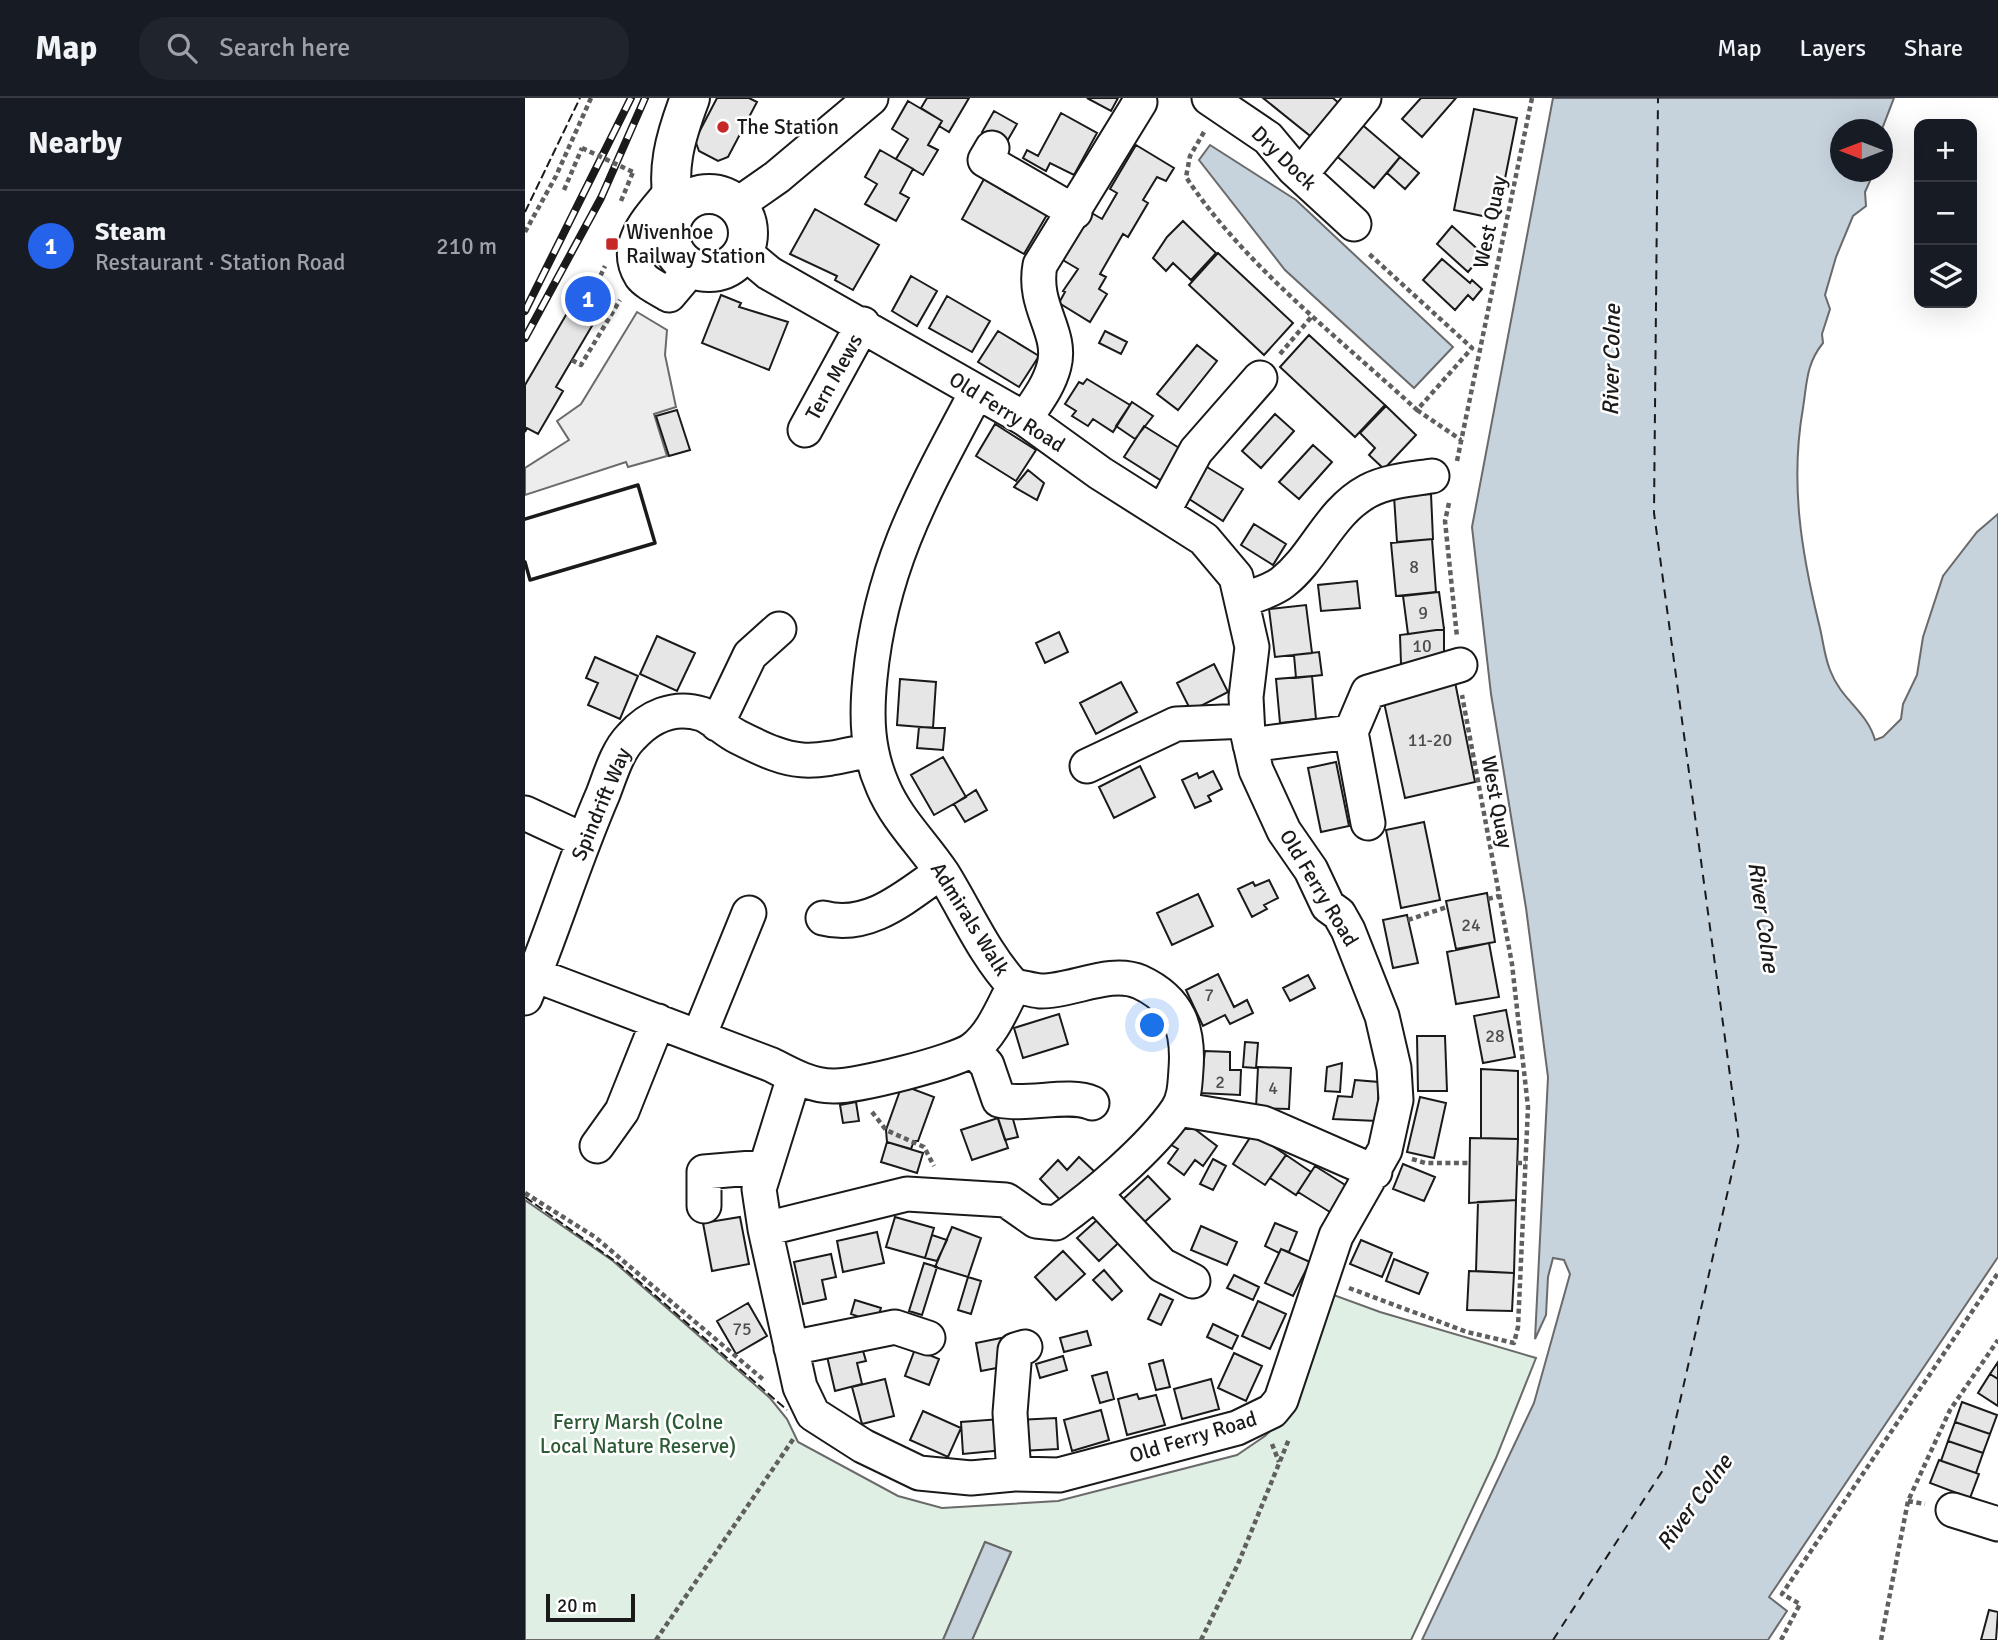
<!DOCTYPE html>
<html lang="en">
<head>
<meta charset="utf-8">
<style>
  body { margin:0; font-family:Signika,sans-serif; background:#20242c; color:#f1f3f6 }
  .controls { position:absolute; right:21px; top:21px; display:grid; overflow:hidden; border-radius:14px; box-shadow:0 7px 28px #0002 }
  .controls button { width:63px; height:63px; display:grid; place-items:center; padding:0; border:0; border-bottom:2px solid #363941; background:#171b24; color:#f1f3f6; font:35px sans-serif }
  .compass { position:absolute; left:1305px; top:21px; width:63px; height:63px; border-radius:50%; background:#171b24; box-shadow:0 7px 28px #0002; rotate:270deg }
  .scale { position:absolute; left:21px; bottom:18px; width:89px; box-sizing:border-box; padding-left:7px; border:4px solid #1a1a1a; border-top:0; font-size:19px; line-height:24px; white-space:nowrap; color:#1a1a1a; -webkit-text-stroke:5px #fff; paint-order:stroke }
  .you { position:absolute; left:628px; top:928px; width:24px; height:24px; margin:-18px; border:5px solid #fff; border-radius:50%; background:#1a73e8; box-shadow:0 0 0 10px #1a73e833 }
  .badge { display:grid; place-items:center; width:46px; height:46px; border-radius:50%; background:#2563eb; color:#fff; font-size:23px; font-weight:700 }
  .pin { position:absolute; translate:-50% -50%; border:4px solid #fff; box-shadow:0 2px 7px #0006 }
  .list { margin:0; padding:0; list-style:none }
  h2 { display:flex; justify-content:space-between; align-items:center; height:91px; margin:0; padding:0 28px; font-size:30px }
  h2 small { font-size:23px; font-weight:400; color:#9ea1a6 }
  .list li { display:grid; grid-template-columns:46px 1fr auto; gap:21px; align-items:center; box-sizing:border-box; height:112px; padding:0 28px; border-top:2px solid #363941 }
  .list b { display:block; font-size:26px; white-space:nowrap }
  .list p { margin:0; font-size:23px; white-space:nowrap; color:#9ea1a6 }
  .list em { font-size:23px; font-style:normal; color:#9ea1a6 }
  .icon { flex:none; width:38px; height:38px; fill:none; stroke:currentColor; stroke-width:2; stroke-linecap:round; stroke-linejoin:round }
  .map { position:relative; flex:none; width:1473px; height:1542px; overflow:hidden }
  header { display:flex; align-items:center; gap:42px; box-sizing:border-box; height:98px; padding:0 35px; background:#171b24; border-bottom:2px solid #363941 }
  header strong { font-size:33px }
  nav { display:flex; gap:38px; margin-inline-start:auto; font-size:24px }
  .search { width:490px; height:63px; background:#20242c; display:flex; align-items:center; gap:18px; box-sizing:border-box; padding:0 24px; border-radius:28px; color:#9ea1a6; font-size:26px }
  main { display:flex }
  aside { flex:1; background:#171b24 }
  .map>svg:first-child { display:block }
  .green { fill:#e0efe3; stroke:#6a6a6a; stroke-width:2 }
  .parking { fill:#ededed; stroke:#6a6a6a; stroke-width:2 }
  .water { fill:#c6d2dc; stroke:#6a6a6a; stroke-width:2 }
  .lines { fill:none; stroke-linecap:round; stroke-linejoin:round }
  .ferry { stroke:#1a1a1a; stroke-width:2; stroke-dasharray:9 7; stroke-linecap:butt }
  .building { fill:#e6e6e6; stroke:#1a1a1a; stroke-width:2 }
  .minor-casing { stroke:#1a1a1a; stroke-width:37 }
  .major-casing { stroke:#1a1a1a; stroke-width:42 }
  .path { stroke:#5f5f5f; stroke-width:4.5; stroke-dasharray:5 3.5; stroke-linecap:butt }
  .minor { stroke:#fff; stroke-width:33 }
  .major { stroke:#fff; stroke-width:38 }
  .rail-casing { stroke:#1a1a1a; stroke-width:8 }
  .rail { stroke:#fff; stroke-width:5; stroke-dasharray:16; stroke-linecap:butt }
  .path-bridge { stroke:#5f5f5f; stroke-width:4.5; stroke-dasharray:5 3.5; stroke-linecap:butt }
  .fence { stroke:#1a1a1a; stroke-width:2; stroke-dasharray:9 3.5; stroke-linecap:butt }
  .wall { stroke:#1a1a1a; stroke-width:3.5 }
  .poi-dot { fill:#c62828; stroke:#fff; stroke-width:2.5 }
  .labels { text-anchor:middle; stroke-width:5; stroke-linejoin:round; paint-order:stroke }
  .number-label { font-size:18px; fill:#4d4d4d }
  .poi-label { font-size:21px; fill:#1a1a1a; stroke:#fff; text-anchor:start }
  .street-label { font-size:21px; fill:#1a1a1a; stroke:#fff }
  .park-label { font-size:21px; fill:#2b5a34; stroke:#fff }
  .water-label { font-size:23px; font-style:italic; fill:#1a1a1a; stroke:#fff }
</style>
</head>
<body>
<header>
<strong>Map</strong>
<div class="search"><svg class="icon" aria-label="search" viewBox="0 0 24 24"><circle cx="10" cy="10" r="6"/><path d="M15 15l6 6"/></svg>Search here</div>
<nav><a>Map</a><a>Layers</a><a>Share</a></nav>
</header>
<main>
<aside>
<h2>Nearby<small></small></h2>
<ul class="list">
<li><span class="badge">1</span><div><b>Steam</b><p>Restaurant · Station Road</p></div><em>210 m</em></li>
</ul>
</aside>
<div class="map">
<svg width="1473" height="1542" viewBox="0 0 1473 1542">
  <rect width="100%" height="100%" fill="#fff"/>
  <path class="green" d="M0,1102L88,1163L245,1300L262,1321L273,1344L373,1398L417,1410L533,1403L712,1357L740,1338L761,1318L806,1196L855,1214L1011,1260L971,1360L886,1542H447L486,1454L460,1444L418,1542H0Z"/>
  <path class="parking" d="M112,214L142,232L140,257L151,309L129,316L142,358L103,369L101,364L0,397V370L44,342L32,323L56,306Z"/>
  <path class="water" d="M1028,0H1369L1357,31L1316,32V74H1349L1340,94L1341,108L1328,118L1311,159L1300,197L1305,211L1297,236L1298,245C1281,266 1282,285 1278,310C1265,384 1276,453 1294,526C1298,541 1299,557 1305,572C1316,602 1342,613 1350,642L1358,639L1376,621L1378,606L1392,577L1398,539L1418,478L1452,434L1473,416V1159L1244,1499L1262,1513L1243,1542H897L1009,1305L1045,1176L1039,1162L1028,1160L1023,1179L1021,1217L1010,1241L1023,979L1001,810L966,596L947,429Z
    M685,47L771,102L928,249L889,290L760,172L674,62Z
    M460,1444L486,1454L447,1542H418Z"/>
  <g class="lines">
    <path class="ferry" d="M1028,1542L1140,1369L1214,1044L1129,415L1133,0"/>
  </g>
  <path class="building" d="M192,0H224L232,4L203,59L193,63L174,53L170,42Z
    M402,0H444L424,34L414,28L417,23L396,10Z
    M562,0H593L586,13Z
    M738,0H808L816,7L789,41Z
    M896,0H931L897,39L877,21Z
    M383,3L417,23L403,47L413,52L398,77L371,61L383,41L367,31Z
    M949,11L992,20L972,121L929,112Z
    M469,13L492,26L480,47L457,34Z
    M536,15L572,35L549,77L525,65L521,73L498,60L502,52L513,58Z
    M834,24L875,59L849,90L808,55Z
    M611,47L649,70L641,83L632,79L618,102L623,105L603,139L598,136L575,176L581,179L574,191L582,196L565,224L534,205L540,194L538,193L553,171L536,161L565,114L577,121L592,95L585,91Z
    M355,52L388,71L375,95L384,100L371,123L340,106L352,86L340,79Z
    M875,59L894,75L880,91L862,75Z
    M459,81L462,83L465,81L482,90L480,94L488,98L490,95L504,107L506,104L523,115L499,156L437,121Z
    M290,111L354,147L328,192L310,182L312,178L265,156Z
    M658,123L691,155L666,182L648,165L641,173L628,160L642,139Z
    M927,128L958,156L943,174L912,146Z
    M693,155L768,225L739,257L664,187Z
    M917,161L945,185L947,182L957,191L948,202L943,197L930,212L898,182Z
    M386,178L412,193L392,228L367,213Z
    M62,181L76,189L63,210L74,216L31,289L38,293L13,336L2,330L0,334V287Z
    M196,197L216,205L214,209L263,224L244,272L177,245Z
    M422,198L465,223L447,254L404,230Z
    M473,233L514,258L494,289L453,264Z
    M580,233L602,244L596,256L574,245Z
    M784,237L860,307L830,339L755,269Z
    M672,247L692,263L653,312L632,296Z
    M562,281L605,307L588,334L568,321L563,328L547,318L551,313L540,306L554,284L558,286Z
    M607,304L628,318L610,341L591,328Z
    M861,308L891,337L859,371L844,357L850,350L835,335Z
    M152,312L165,352L144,358L131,318Z
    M750,316L769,333L736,370L717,353Z
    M470,326L511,352L491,383L451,358Z
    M619,328L659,353L640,385L599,359Z
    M788,347L807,364L774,401L754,384Z
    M677,366L718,391L698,423L658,397Z
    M503,372L519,385L512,402L489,389Z
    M906,396L908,441L872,444L869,398Z
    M729,426L761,446L748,467L716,447Z
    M907,441L911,494L871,498L866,445Z
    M832,483L835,510L796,513L793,487Z
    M914,494L919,531L883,536L878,498Z
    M781,507L787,555L750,559L744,511Z
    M919,531V560L876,566L875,537Z
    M534,534L543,554L520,565L511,545Z
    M132,538L170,555L152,593L115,576Z
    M794,554L797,577L771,580L769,557Z
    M70,559L113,578L95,621L63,607L73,585L61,580Z
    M689,566L703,594L666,613L652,585Z
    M787,578L791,621L755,625L751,581Z
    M375,581L411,584L408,630L372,627Z
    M596,584L612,614L571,636L555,605Z
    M930,584L950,684L880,700L858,600Z
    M394,629L420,630L418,652L392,650Z
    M418,659L441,699L409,717L386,677Z
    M811,664L824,728L796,734L783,670Z
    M615,668L630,699L589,720L574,689Z
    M688,673L697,691L683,698L686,703L670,710L657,682L672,675L674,680Z
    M451,692L462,712L440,724L429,706Z
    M899,724L915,802L876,810L861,732Z
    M744,782L753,800L739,807L742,811L727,819L713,791L728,784L730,788Z
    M962,795L970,844L931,851L921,803Z
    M673,796L688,828L647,847L632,815Z
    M882,817L893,865L868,870L858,822Z
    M964,845L974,899L931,906L922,854Z
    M693,876L709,909L722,902L728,915L705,926L700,917L678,928L661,892Z
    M783,877L790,890L765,903L758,890Z
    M981,912L990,959L958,965L949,918Z
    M534,916L543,946L498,960L489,930Z
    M892,938H920L922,993H893Z
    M720,944L733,945L731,970L718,969Z
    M680,953L705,954V972H716L715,997L675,995Z
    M817,965L815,994L800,993L802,969Z
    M733,969L766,970L764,1011L731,1010Z
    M956,971L993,973V1041L956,1040Z
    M830,982L854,984L852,1023L808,1021L813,998L827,999Z
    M377,987L409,999L393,1043H389L386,1051L362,1044L361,1032Z
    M895,999L921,1005L909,1060L882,1054Z
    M331,1004L334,1023L318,1025L315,1007Z
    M486,1014L493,1039L480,1042L472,1018Z
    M473,1020L483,1050L447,1062L436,1032Z
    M659,1023L692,1048L678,1068L670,1062L659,1077L643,1065L653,1051L643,1045Z
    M728,1035L761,1057L740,1087L708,1066Z
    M945,1040L993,1041L991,1102L944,1105Z
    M362,1044L398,1055L392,1075L356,1064Z
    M761,1057L786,1074L771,1097L745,1080Z
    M554,1059L571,1075L539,1106L515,1081L533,1062L542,1072Z
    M688,1061L701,1068L688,1092L675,1086Z
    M878,1066L910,1079L899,1103L868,1091Z
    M790,1068L825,1090L808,1116L773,1094Z
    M623,1078L645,1101L614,1129L593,1106Z
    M991,1102L989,1175L951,1173L953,1104Z
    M581,1114L602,1137L574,1163L552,1140Z
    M215,1119L224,1166L187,1173L178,1125Z
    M370,1119L409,1130L400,1160L361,1149Z
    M750,1125L772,1134L764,1154L756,1151L754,1155L740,1148Z
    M676,1128L712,1144L702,1167L666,1152Z
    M427,1129L456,1140L443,1179L410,1169Z
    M352,1134L359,1165L318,1174L312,1143Z
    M407,1137L422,1142L412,1163L400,1160Z
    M836,1142L867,1155L857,1179L825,1166Z
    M756,1151L785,1164L768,1198L740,1185Z
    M538,1153L560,1176L531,1202L510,1179Z
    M306,1156L311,1179L297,1182L301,1201L278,1206L269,1164Z
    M869,1161L903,1175L894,1196L861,1183Z
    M399,1165L412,1169L397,1217L384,1213Z
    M579,1172L597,1193L587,1202L568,1182Z
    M944,1173L989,1175L987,1213L942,1212Z
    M709,1177L734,1189L728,1202L702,1190Z
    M443,1179L456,1183L446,1216L433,1212Z
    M635,1196L648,1202L636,1227L623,1221Z
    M330,1202L356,1210L351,1225L326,1216Z
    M733,1203L761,1216L745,1251L717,1238Z
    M223,1205L242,1238L211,1256L192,1223Z
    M688,1226L713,1238L707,1251L682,1239Z
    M562,1233L566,1247L539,1254L535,1240Z
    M476,1240L482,1268L456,1273L451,1245Z
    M336,1246L341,1263L332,1265L337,1286L310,1293L301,1254Z
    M390,1251L414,1261L404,1287L380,1278Z
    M709,1255L737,1268L721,1303L693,1290Z
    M538,1258L542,1272L515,1280L511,1266Z
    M638,1262L645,1289L631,1292L624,1266Z
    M1473,1264V1281L1465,1276Z
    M582,1274L589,1301L575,1305L567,1278Z
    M1465,1276L1473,1281V1308L1453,1295Z
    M360,1281L369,1318L337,1326L327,1289Z
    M686,1281L694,1311L657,1321L649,1291Z
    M612,1296L614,1301L631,1297L640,1327L602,1337L593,1301Z
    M1437,1304L1472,1317L1465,1336L1430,1324Z
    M576,1312L584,1342L547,1353L539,1322Z
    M398,1313L436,1330L423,1359L385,1342Z
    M531,1320L533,1351L495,1353L493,1322Z
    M476,1321L479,1352L438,1356L436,1324Z
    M1430,1324L1465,1336L1458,1355L1423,1343Z
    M1423,1343L1458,1355L1451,1375L1416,1363Z
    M1414,1362L1454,1376L1445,1400L1405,1385Z
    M1464,1512L1473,1514L1471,1542H1456Z"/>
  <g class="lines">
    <defs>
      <path id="minor" d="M684,0L743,40L768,70L829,126
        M467,50L460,62L550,114
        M776,76L839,0
        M145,95C126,119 96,146 116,178C121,185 136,192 144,197L166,171
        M212,107L252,79L346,0
        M219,154L244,175L500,321L575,375L679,441L711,479L727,549L721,599L723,637L731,672L759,733L786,772L803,808L814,816L823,832L857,918L869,970L871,1002L860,1052L811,1138L756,1302L747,1313L712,1330L534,1377L489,1376L446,1380L394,1375L338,1348L288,1316L275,1289L240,1131L234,1091L269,979
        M500,321C511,304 524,288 529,268C538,234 507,209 515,167L615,4
        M280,332L338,226
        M638,414L671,353L735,280
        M718,502C730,497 747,493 758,484C791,458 804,414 843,393C862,383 887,381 907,378
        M192,626L225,557L254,531
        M826,634L843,725
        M725,647L826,634L843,594L935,567
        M562,668L651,626L722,623
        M0,715L58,742
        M298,820C344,832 380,799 416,774
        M10,877L247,967C266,977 286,988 308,988C330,989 431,964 448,951C468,936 478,908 489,888C459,856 441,813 418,776C398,746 372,722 358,689C342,653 341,619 345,580C356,467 399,393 451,295
        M0,900C28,833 49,763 78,696C85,678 92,653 106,639C124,619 149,607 177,616C189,621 201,633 213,639C272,669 282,666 345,652
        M174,938L224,815
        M448,951L462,967L474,1002C502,1008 545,995 567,1005
        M653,1011L738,1025L850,1074
        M72,1048L97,1013L133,923
        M571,1097L637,1167L668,1183
        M179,1108V1074L239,1069
        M240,1131L382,1096L481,1102L511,1123L531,1125C569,1098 626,1050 652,1012C660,1000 660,985 661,971C664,931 654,902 615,884C585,871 546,894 515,893C506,892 497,889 489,888
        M266,1250L370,1229L403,1240
        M489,1376L485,1315L490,1252L500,1249
        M1428,1412L1473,1426"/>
      <path id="major" d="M145 135a39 39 0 1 1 78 0a39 39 0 1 1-78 0Z
        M151,114C139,75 151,37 165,0"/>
    </defs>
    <use href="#minor" class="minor-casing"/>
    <use href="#major" class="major-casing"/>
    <path class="path" d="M679,34L665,58L661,79C718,166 815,241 892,312L947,250L842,154
      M39,92L57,50
      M96,103L108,74
      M0,134L31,78L66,0
      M64,181L72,185L80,168
      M755,256L788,217
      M47,262L56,267L95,202
      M892,312L936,342
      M932,363L1007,0
      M924,405L920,423L932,539
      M963,801L974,798
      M883,822L922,809
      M347,1014L361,1032L399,1049L409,1068
      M887,1061L900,1065H945
      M992,1065H1001
      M0,1095L70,1139L240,1283
      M824,1190L942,1234L989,1245L993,1229L1003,1009L987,866L937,597
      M747,1346L754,1364
      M1383,1403L1400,1406
      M131,1542L269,1340
      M676,1542L713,1466L764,1341
      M1256,1542L1275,1506L1257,1496L1473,1175
      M1356,1542L1383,1403L1425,1312L1473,1242"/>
    <use href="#minor" class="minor"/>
    <use href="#major" class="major"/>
    <defs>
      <path id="rail" d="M0,213L106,0
        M0,240L76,100L120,0"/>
    </defs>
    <use href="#rail" class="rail-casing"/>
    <use href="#rail" class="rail"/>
    <path class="path-bridge" d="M57,50L108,74"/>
    <path class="fence" d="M0,114L55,0
      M0,1099L94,1166L262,1312"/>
    <path class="wall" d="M0,421L113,387L130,445L5,482L0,464"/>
  </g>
  <g class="poi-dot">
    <circle cx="198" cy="29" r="7"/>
    <rect x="80" y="139" width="14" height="14" rx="3.5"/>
  </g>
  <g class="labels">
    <g class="number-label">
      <text x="889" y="475">8</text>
      <text x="898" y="521">9</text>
      <text x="897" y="554">10</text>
      <text x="905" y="648">11-20</text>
      <text x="946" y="833">24</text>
      <text x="684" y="903">7</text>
      <text x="970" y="944">28</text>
      <text x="695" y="990">2</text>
      <text x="748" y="996">4</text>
      <text x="217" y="1237">75</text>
    </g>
    <g class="poi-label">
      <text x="212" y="36">The Station</text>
      <text x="101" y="141">Wivenhoe<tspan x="101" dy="24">Railway Station</tspan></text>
    </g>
    <g class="street-label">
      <text transform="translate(759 60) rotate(44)" y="7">Dry Dock</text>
      <text transform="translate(965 124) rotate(-78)" y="7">West Quay</text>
      <text transform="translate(309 279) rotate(-61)" y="7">Tern Mews</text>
      <text transform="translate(482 314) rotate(32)" y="7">Old Ferry Road</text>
      <text transform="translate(972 704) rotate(79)" y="7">West Quay</text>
      <text transform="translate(76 706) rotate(-67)" y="7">Spindrift Way</text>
      <text transform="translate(794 790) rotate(59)" y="7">Old Ferry Road</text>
      <text transform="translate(445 821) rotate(58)" y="7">Admirals Walk</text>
      <text transform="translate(668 1339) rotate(-17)" y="7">Old Ferry Road</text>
    </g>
    <g class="park-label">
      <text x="113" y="1331">Ferry Marsh (Colne<tspan x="113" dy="24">Local Nature Reserve)</tspan></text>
    </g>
    <g class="water-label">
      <text transform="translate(1086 262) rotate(-89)" y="8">River Colne</text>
      <text transform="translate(1239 819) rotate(82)" y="8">River Colne</text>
      <text transform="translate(1169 1404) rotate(-54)" y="8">River Colne</text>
    </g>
  </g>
</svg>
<div class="controls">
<button>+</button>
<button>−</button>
<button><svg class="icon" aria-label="layers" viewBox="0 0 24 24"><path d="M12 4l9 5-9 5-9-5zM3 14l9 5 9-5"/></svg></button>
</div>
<svg class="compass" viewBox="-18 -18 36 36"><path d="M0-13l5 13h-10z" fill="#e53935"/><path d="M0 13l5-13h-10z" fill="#9ea1a6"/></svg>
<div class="scale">20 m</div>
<div class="you"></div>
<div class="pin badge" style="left:63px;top:201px">1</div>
</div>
</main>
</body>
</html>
